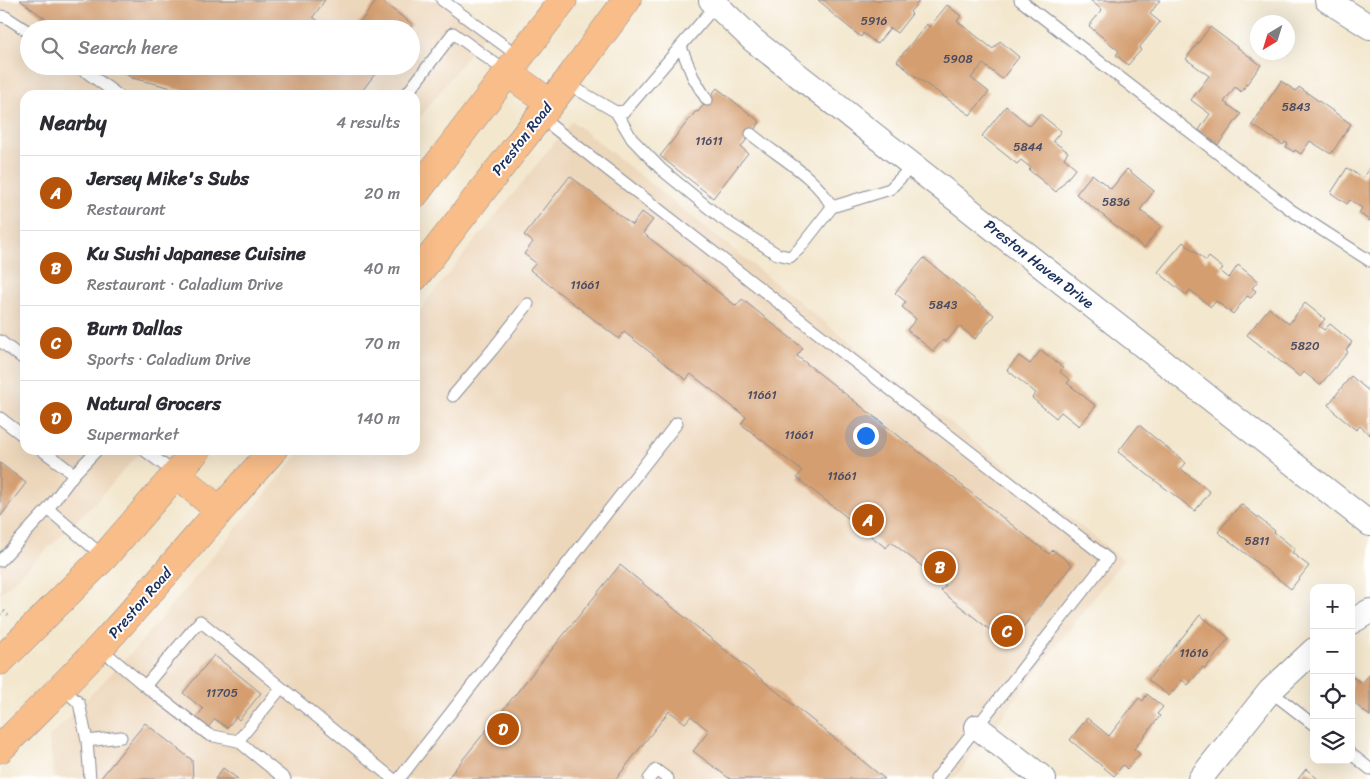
<!DOCTYPE html>
<html lang="en">
<head>
<meta charset="utf-8">
<style>
  body { margin:0; font-family:Sriracha,sans-serif; background:#f7f7f7; color:#2b2b33 }
  .controls { position:absolute; right:15px; bottom:15px; display:grid; overflow:hidden; border-radius:10px; box-shadow:0 5px 20px #0002 }
  .controls button { width:45px; height:45px; display:grid; place-items:center; padding:0; border:0; border-bottom:1px solid #e1e1e2; background:#fff; color:#2b2b33; font:25px sans-serif }
  .compass { position:absolute; left:1250px; top:15px; width:45px; height:45px; border-radius:50%; background:#fff; box-shadow:0 5px 20px #0002; rotate:218deg }
  .you { position:absolute; left:865px; top:435px; width:18px; height:18px; margin:-12px; border:4px solid #fff; border-radius:50%; background:#1a73e8; box-shadow:0 0 0 8px #1a73e833 }
  .badge { display:grid; place-items:center; width:32px; height:32px; border-radius:50%; background:#b45309; color:#fff; font-size:16px; font-weight:700 }
  .pin { position:absolute; translate:-50% -50%; border:2px solid #fff; box-shadow:0 1px 5px #0006 }
  .list { margin:0; padding:0; list-style:none }
  h2 { display:flex; justify-content:space-between; align-items:center; height:65px; margin:0; padding:0 20px; font-size:21px }
  h2 small { font-size:16px; font-weight:400; color:#7c7c81 }
  .list li { display:grid; grid-template-columns:32px 1fr auto; gap:15px; align-items:center; box-sizing:border-box; height:75px; padding:0 20px; border-top:1px solid #e1e1e2 }
  .list b { display:block; font-size:19px; white-space:nowrap }
  .list p { margin:0; font-size:16px; white-space:nowrap; color:#7c7c81 }
  .list em { font-size:16px; font-style:normal; color:#7c7c81 }
  .icon { flex:none; width:28px; height:28px; fill:none; stroke:currentColor; stroke-width:2; stroke-linecap:round; stroke-linejoin:round }
  .map { position:relative; flex:none; width:1370px; height:779px; overflow:hidden }
  .search { position:absolute; background:#fff; box-shadow:0 5px 20px #0002; left:20px; top:20px; width:400px; height:55px; display:flex; align-items:center; gap:12px; box-sizing:border-box; padding:0 18px; border-radius:28px; color:#7c7c81; font-size:19px }
  .panel { position:absolute; background:#fff; box-shadow:0 5px 20px #0002; left:20px; top:90px; width:400px; height:365px; border-radius:15px }
  .map>svg:first-child { display:block }
  .built { fill:#edd7bb; fill-rule:evenodd }
  .building { fill:#d49e6f }
  .lines { fill:none; stroke-linecap:round; stroke-linejoin:round }
  .lane-casing { stroke:#878b96; stroke-width:13 }
  .street-casing { stroke:#878b96; stroke-width:26 }
  .primary-casing { stroke:#878b96; stroke-width:29 }
  .path { stroke:#878b96; stroke-width:3; stroke-dasharray:1 4; stroke-linecap:butt }
  .lane { stroke:#fff; stroke-width:11 }
  .street { stroke:#fff; stroke-width:24 }
  .primary { stroke:#f8bd89; stroke-width:28 }
  .labels { text-anchor:middle; stroke-width:4; stroke-linejoin:round; paint-order:stroke }
  .number-label { font-size:12px; fill:#494b62 }
  .street-label { font-size:15px; fill:#1b2f5e; stroke:#fff }
</style>
</head>
<body>
<div class="map">
<svg width="1370" height="779" viewBox="0 0 1370 779">
  <rect width="100%" height="100%" fill="#fff"/>
  <filter id="ink" filterUnits="userSpaceOnUse"><feTurbulence type="fractalNoise" baseFrequency=".02" numOctaves="2"/><feDisplacementMap in="SourceGraphic" scale="10" xChannelSelector="R" yChannelSelector="G"/><feConvolveMatrix kernelMatrix="1 2 1 2 8 2 1 2 1" color-interpolation-filters="sRGB"/></filter>
  <filter id="wash" filterUnits="userSpaceOnUse"><feTurbulence type="fractalNoise" baseFrequency=".0096" numOctaves="4" result="noise"/><feDisplacementMap in="SourceGraphic" scale="20" xChannelSelector="R" yChannelSelector="G"/><feGaussianBlur stdDeviation="1.12" result="paint"/><feColorMatrix in="noise" values="0 0 0 0 0 0 0 0 0 0 0 0 0 0 0 0 0 1.4 0 .05"/><feComposite in="paint" operator="in"/></filter>
  <g filter="url(#wash)">
    <rect width="100%" height="100%" fill="#f3e7ce"/>
    <path class="built" d="M0,0H438L485,33L415,124V95H25V450H142L90,508L0,594ZM29,29H411V66H29Z
      M572,121L1123,560L954,779H54L49,738L134,650L302,450H415V315Z"/>
    <g id="blocks">
      <path class="building" d="M20,0H325L313,17L329,29H59Z
        M377,0H380L412,24L409,29H355Z
        M818,0H920L910,12L912,14L897,33L890,28L877,44L863,33L861,37L829,11L830,10Z
        M1090,0H1160L1150,14L1160,22L1139,48L1141,50L1128,65L1116,55L1119,51L1089,26L1102,10Z
        M947,5L961,16L957,21L993,49L1000,41L1019,57L1002,79L983,64L971,78L989,92L970,115L912,74L897,61L927,24L929,27Z
        M1210,27L1261,65L1241,92L1235,87L1224,102L1241,114L1218,145L1199,130L1210,114L1191,100L1209,76L1186,59Z
        M115,66H381L359,95H184L185,91L132,78Z
        M1281,81L1296,91L1299,87L1351,124L1331,154L1310,141L1301,154L1295,150L1294,152L1286,147L1288,144L1285,142L1283,145L1252,125Z
        M717,88L760,122L741,147L748,153L713,198L660,156L696,111L698,112Z
        M1006,106L1030,126L1040,114L1061,131L1053,141L1068,152L1064,158L1076,168L1056,192L1029,170L1031,168L1021,160L1017,164L982,136Z
        M1370,166V221L1359,213L1362,208L1350,200L1347,204L1331,193L1347,168L1363,178Z
        M1127,169L1154,191L1140,210L1161,226L1144,248L1076,194L1092,174L1111,189Z
        M570,176L632,225L642,212L653,220L643,233L736,306L742,299L803,348L797,356L1049,554L1053,550L1072,565L1009,645L941,591L946,585L891,542L886,548L797,478L802,471L741,424L746,417L691,374L686,380L624,332L619,339L530,270L536,263L524,254L533,242L524,235Z
        M1183,242L1206,261L1209,257L1223,268L1220,271L1229,278L1238,265L1258,281L1252,288L1256,291L1251,298L1247,296L1233,314L1216,301L1211,307L1190,290L1186,295L1158,272Z
        M924,258L994,315L975,339L959,326L946,342L943,340L933,351L907,330L916,319L902,307L906,302L895,293Z
        M1305,303L1325,319L1319,326L1324,330L1330,324L1352,342L1346,350L1348,352L1320,385L1304,372L1300,377L1247,335L1269,308L1289,324Z
        M1041,350L1063,368L1060,372L1070,380L1067,383L1096,406L1079,426L1061,412L1056,418L1032,398L1036,393L1007,370L1019,356L1030,364Z
        M1351,376L1370,392V435L1360,426L1356,430L1334,412L1335,411L1328,405Z
        M1139,425L1186,463L1181,469L1210,492L1195,511L1118,452Z
        M0,463L26,483L0,517Z
        M1241,504L1275,531L1274,532L1295,549L1292,553L1309,566L1291,589L1218,532Z
        M620,565L885,779H730L693,751L709,731L691,716L685,723L669,711L616,779H447Z
        M1200,615L1229,638L1205,669L1203,667L1188,685L1182,680L1169,696L1148,680Z
        M214,655L261,693L239,720L236,717L227,728L215,719L205,731L193,721L203,709L183,693Z
        M1370,674V716L1351,701V676L1362,683Z
        M1147,694L1163,707L1157,714L1160,716L1134,749L1140,754L1127,769L1123,765L1114,776L1070,740L1087,718L1109,736L1139,698L1143,701Z
        M145,723L192,760L193,779H100Z
        M223,768L238,779H215Z
        M1306,769L1318,779H1298Z"/>
    </g>
  </g>
  <g filter="url(#ink)">
    <use href="#blocks" fill-opacity="0" stroke="#878b96" stroke-width="1"/>
    <g class="lines">
      <defs>
        <path id="lane" d="M442,0L520,57
          M1020,0L1291,210L1370,261
          M0,16L6,17L29,32
          M681,47L693,77L707,100
          M78,66L118,95
          M566,83L616,112L625,111L716,5
          M406,95L453,33L508,73
          M616,112L632,139L662,170L721,218L777,254L790,257L799,249L832,207C815,175 778,157 751,134
          M540,117L1108,559L936,779
          M832,207L890,189L913,165
          M0,341L25,360
          M453,396L493,349L528,304
          M0,418L25,437
          M42,450L74,474
          M97,450L74,474L48,509L104,557
          M144,450L176,474
          M0,561L48,509
          M100,648L145,686L209,735L238,741L285,779
          M145,686L200,621L393,779
          M61,687L79,703L87,741L90,779
          M1270,691L1314,725
          M87,741L121,737
          M238,741L281,688
          M1351,754L1370,769
          M399,779L677,423
          M649,779L656,770L668,779"/>
        <path id="street" d="M711,0L753,40L1370,524
          M1327,0L1370,27
          M1351,622L1370,611
          M977,727L1044,779
          M1200,779L1270,691L1314,650"/>
        <path id="primary" d="M508,73L550,103
          M415,194L563,0
          M415,277L566,83L627,0
          M176,474L219,510
          M0,661L104,557L197,450
          M0,749C34,714 69,681 102,645C160,582 215,515 273,450"/>
      </defs>
      <use href="#lane" class="lane-casing"/>
      <use href="#street" class="street-casing"/>
      <use href="#primary" class="primary-casing"/>
      <path class="path" d="M0,614L4,611L8,615"/>
      <use href="#lane" class="lane"/>
      <use href="#street" class="street"/>
      <use href="#primary" class="primary"/>
    </g>
  </g>
  <g class="labels">
    <g class="number-label">
      <text x="874" y="25">5916</text>
      <text x="958" y="63">5908</text>
      <text x="1296" y="111">5843</text>
      <text x="709" y="145">11611</text>
      <text x="1028" y="151">5844</text>
      <text x="1116" y="206">5836</text>
      <text x="585" y="289">11661</text>
      <text x="943" y="309">5843</text>
      <text x="1305" y="350">5820</text>
      <text x="762" y="399">11661</text>
      <text x="799" y="439">11661</text>
      <text x="842" y="480">11661</text>
      <text x="1257" y="545">5811</text>
      <text x="1194" y="657">11616</text>
      <text x="222" y="697">11705</text>
    </g>
    <g class="street-label">
      <text transform="translate(522 139) rotate(-52)" y="5">Preston Road</text>
      <text transform="translate(1039 264) rotate(38)" y="5">Preston Haven Drive</text>
      <text transform="translate(140 603) rotate(-49)" y="5">Preston Road</text>
    </g>
  </g>
</svg>
<div class="controls">
<button>+</button>
<button>−</button>
<button><svg class="icon" aria-label="locate" viewBox="0 0 24 24"><circle cx="12" cy="12" r="6"/><path d="M12 2v4M12 18v4M2 12h4M18 12h4"/></svg></button>
<button><svg class="icon" aria-label="layers" viewBox="0 0 24 24"><path d="M12 4l9 5-9 5-9-5zM3 14l9 5 9-5"/></svg></button>
</div>
<svg class="compass" viewBox="-18 -18 36 36"><path d="M0-13l5 13h-10z" fill="#e53935"/><path d="M0 13l5-13h-10z" fill="#7c7c81"/></svg>
<div class="you"></div>
<div class="pin badge" style="left:868px;top:520px">A</div>
<div class="pin badge" style="left:940px;top:567px">B</div>
<div class="pin badge" style="left:1007px;top:631px">C</div>
<div class="pin badge" style="left:503px;top:729px">D</div>
<div class="search"><svg class="icon" aria-label="search" viewBox="0 0 24 24"><circle cx="10" cy="10" r="6"/><path d="M15 15l6 6"/></svg>Search here</div>
<section class="panel">
<h2>Nearby<small>4 results</small></h2>
<ul class="list">
<li><span class="badge">A</span><div><b>Jersey Mike's Subs</b><p>Restaurant</p></div><em>20 m</em></li>
<li><span class="badge">B</span><div><b>Ku Sushi Japanese Cuisine</b><p>Restaurant · Caladium Drive</p></div><em>40 m</em></li>
<li><span class="badge">C</span><div><b>Burn Dallas</b><p>Sports · Caladium Drive</p></div><em>70 m</em></li>
<li><span class="badge">D</span><div><b>Natural Grocers</b><p>Supermarket</p></div><em>140 m</em></li>
</ul>
</section>
</div>
</body>
</html>
